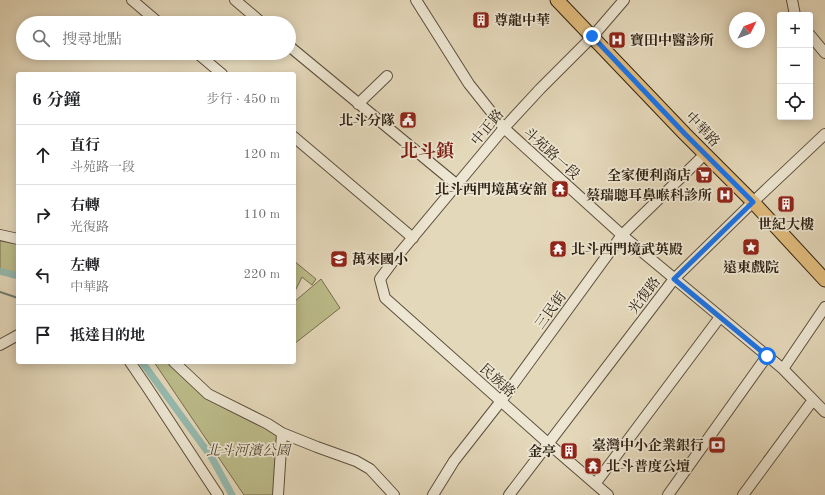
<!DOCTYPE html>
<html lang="zh-TW">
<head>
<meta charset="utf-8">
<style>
  body { margin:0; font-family:"Old Standard TT","Noto Serif TC",serif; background:#f2f2f2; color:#202124 }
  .controls { position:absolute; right:12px; top:12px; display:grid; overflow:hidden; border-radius:4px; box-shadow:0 2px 10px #0003 }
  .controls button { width:36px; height:36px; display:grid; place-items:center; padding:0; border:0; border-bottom:1px solid #e0e0e0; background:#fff; color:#202124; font:20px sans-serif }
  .compass { position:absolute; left:729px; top:12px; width:36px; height:36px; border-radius:50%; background:#fff; box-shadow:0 2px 10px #0003; rotate:48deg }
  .stop { position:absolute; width:12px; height:12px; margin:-9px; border:3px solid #1a73e8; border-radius:50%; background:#fff }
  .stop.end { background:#1a73e8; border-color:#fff; box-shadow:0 1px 4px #0008 }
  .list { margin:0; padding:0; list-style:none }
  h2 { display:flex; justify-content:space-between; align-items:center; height:52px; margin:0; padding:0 16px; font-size:17px }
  h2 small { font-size:13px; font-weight:400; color:#757577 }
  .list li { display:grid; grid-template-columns:26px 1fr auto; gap:12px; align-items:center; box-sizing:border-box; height:60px; padding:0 16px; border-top:1px solid #e0e0e0 }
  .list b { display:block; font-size:15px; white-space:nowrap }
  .list p { margin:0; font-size:13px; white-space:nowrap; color:#757577 }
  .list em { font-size:13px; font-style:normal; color:#757577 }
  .icon { flex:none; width:22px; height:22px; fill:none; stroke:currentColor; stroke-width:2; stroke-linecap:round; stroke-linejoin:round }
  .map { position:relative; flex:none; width:825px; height:495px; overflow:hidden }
  .search { position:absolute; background:#fff; box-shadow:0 2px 10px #0003; left:16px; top:16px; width:280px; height:44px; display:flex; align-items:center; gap:10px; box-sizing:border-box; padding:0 14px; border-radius:22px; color:#757577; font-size:15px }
  .panel { position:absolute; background:#fff; box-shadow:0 2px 10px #0003; left:16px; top:72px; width:280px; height:292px; border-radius:4px }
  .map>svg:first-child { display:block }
  .green { fill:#bcbc8a; stroke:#766e4e }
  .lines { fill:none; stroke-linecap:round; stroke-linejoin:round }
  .stream { stroke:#6c7d71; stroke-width:2 }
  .canal { stroke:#95baaf; stroke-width:7 }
  .minor-casing { stroke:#5c4f3d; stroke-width:12 }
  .major-casing { stroke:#2f2113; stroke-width:15 }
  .minor { stroke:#ede6d2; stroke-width:10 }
  .major { stroke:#e2bc7d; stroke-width:13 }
  .route { stroke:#1a73e8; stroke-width:5 }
  .labels { text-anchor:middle; stroke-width:3.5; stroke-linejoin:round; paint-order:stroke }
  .poi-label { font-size:14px; font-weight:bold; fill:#2f2113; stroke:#ede6d2; text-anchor:end }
  .street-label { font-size:14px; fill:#2f2113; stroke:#ede6d2 }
  .park-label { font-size:14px; font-style:italic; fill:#524831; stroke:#ede6d2 }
  .district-label { font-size:18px; font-weight:bold; fill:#7a1f14; stroke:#ede6d2 }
</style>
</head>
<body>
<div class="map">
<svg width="825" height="495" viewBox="0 0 825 495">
  <rect width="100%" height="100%" fill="#e4d8ba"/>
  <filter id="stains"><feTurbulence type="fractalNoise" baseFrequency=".005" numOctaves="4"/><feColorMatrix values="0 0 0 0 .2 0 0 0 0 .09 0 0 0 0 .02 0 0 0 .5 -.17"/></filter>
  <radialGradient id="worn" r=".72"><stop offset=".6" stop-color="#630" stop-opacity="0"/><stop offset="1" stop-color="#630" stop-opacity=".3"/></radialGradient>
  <path class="green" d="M0,239L18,244V276L0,271Z
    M294,261L316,279L312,285L302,277L294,293Z
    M321,279L340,308L294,344V302Z
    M154,362H170L208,396L277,433L275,495H244Z"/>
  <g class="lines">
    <path class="stream" d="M0,292L18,298"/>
    <path class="canal" d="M0,271L18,276
      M142,362L212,458L232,495"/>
    <defs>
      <path id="minor" d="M132,0L159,23
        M235,0L262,23
        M416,0L469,84L504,128L622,235L783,369L825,412
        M792,0L795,15
        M810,35L825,53
        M289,46L456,184
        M197,53L222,74
        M358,104L387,76
        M294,137L413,238
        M0,235L18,239
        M0,345L18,335
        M130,362L147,387L218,495
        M174,362L208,394L268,424L282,433L317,447L356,461L370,469L394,495
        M783,369L825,307
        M595,484L720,317
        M278,495L282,433
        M433,495L454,461L501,401L622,235L705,154
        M509,495L674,279L753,202L825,134
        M608,495L549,444L385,298L380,279L394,260L504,128L540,89L593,36L624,0
        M668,495L767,356
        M743,495L813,400"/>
      <path id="major" d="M557,0L685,134L753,202L825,280"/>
    </defs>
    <use href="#minor" class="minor-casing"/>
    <use href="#major" class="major-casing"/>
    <use href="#minor" class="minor"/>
    <use href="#major" class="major"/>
  </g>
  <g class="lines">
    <path class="route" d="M592,36L685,134L753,202L674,279L767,356"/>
  </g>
  <defs>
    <symbol id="building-square" viewBox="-11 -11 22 22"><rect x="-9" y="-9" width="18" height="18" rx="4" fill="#8f2418" stroke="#ede6d2"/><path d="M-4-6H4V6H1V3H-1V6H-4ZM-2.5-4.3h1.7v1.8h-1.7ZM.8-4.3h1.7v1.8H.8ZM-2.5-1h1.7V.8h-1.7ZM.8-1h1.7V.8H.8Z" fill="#fff"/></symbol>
    <symbol id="hospital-square" viewBox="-11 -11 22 22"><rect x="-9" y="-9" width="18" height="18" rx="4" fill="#8f2418" stroke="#ede6d2"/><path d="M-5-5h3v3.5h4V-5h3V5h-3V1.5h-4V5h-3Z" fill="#fff"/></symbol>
    <symbol id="civic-square" viewBox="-11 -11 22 22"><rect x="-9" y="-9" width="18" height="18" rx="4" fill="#8f2418" stroke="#ede6d2"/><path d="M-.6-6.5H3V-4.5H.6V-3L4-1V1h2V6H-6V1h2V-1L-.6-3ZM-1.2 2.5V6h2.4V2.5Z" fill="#fff"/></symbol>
    <symbol id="supermarket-square" viewBox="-11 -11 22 22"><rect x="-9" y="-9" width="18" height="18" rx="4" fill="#8f2418" stroke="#ede6d2"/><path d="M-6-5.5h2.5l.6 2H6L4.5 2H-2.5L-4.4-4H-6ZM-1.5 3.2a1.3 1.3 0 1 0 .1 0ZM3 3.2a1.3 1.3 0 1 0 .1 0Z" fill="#fff"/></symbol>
    <symbol id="temple-square" viewBox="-11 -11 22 22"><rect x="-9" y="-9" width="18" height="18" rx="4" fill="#8f2418" stroke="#ede6d2"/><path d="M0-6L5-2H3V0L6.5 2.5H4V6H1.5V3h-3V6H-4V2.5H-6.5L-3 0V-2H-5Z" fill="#fff"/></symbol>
    <symbol id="sight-square" viewBox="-11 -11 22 22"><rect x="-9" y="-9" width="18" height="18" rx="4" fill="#8f2418" stroke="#ede6d2"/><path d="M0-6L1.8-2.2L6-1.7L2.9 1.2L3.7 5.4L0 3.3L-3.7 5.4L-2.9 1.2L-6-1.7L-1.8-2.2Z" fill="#fff"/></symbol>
    <symbol id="school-square" viewBox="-11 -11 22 22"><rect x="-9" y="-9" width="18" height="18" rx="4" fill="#8f2418" stroke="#ede6d2"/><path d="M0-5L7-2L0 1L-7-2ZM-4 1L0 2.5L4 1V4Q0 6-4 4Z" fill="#fff"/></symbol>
    <symbol id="bank-square" viewBox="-11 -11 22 22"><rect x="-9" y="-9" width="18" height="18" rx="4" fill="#8f2418" stroke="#ede6d2"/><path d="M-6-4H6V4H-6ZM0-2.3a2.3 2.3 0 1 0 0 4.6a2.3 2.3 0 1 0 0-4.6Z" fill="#fff"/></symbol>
  </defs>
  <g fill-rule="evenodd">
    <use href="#building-square" x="471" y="10" width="20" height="20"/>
    <use href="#hospital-square" x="607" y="30" width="20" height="20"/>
    <use href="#civic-square" x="398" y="110" width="20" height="20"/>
    <use href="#supermarket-square" x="694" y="165" width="20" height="20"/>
    <use href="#temple-square" x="550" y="179" width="20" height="20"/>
    <use href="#hospital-square" x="715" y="185" width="20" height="20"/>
    <use href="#building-square" x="776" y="194" width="20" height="20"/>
    <use href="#sight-square" x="741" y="237" width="20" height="20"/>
    <use href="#temple-square" x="548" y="239" width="20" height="20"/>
    <use href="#school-square" x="329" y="249" width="20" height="20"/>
    <use href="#bank-square" x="707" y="435" width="20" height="20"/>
    <use href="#building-square" x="559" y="441" width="20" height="20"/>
    <use href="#temple-square" x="583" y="456" width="20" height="20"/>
  </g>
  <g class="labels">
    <g class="poi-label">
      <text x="494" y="25" text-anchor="start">尊龍中華</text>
      <text x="630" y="45" text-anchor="start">寶田中醫診所</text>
      <text x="395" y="125">北斗分隊</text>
      <text x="691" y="180">全家便利商店</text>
      <text x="547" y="194">北斗西門境萬安舘</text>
      <text x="712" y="200">蔡瑞聰耳鼻喉科診所</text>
      <text x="786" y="229" text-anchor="middle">世紀大樓</text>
      <text x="571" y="254" text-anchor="start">北斗西門境武英殿</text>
      <text x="352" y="264" text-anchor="start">萬來國小</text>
      <text x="751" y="272" text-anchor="middle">遠東戲院</text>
      <text x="704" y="450">臺灣中小企業銀行</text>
      <text x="556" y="456">金亭</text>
      <text x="606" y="471" text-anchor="start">北斗普度公壇</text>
    </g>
    <g class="street-label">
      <text transform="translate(487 127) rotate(-50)" y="5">中正路</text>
      <text transform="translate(703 129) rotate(46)" y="5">中華路</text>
      <text transform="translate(552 153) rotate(42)" y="5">斗苑路一段</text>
      <text transform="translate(644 295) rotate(-53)" y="5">光復路</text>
      <text transform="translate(550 310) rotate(-54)" y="5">三民街</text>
      <text transform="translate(498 380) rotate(42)" y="5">民族路</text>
    </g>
    <g class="park-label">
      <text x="248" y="455">北斗河濱公園</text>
    </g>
    <g class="district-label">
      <text x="427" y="157">北斗鎮</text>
    </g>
  </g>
  <rect width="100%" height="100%" filter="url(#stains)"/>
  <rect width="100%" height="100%" fill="url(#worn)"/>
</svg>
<div class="controls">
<button>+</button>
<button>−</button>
<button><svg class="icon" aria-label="locate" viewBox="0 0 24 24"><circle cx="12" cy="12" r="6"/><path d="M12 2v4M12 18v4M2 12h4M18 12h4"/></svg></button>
</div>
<svg class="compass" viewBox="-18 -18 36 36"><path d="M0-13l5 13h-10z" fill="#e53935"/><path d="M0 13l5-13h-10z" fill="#757577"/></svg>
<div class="stop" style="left:767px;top:356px"></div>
<div class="stop end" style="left:592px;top:36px"></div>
<div class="search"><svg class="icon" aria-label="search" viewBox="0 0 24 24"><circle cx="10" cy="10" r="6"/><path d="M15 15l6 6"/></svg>搜尋地點</div>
<section class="panel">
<h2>6 分鐘<small>步行 · 450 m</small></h2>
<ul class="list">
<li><svg class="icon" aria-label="ahead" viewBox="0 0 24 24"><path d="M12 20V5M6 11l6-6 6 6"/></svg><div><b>直行</b><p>斗苑路一段</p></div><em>120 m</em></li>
<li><svg class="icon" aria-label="right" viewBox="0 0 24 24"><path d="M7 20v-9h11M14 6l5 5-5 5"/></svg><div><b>右轉</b><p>光復路</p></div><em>110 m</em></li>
<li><svg class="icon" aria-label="left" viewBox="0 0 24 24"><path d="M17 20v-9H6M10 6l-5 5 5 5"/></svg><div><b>左轉</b><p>中華路</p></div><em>220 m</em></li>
<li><svg class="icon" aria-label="arrive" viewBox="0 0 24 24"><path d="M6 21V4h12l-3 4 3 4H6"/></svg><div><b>抵達目的地</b></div></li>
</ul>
</section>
</div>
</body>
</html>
